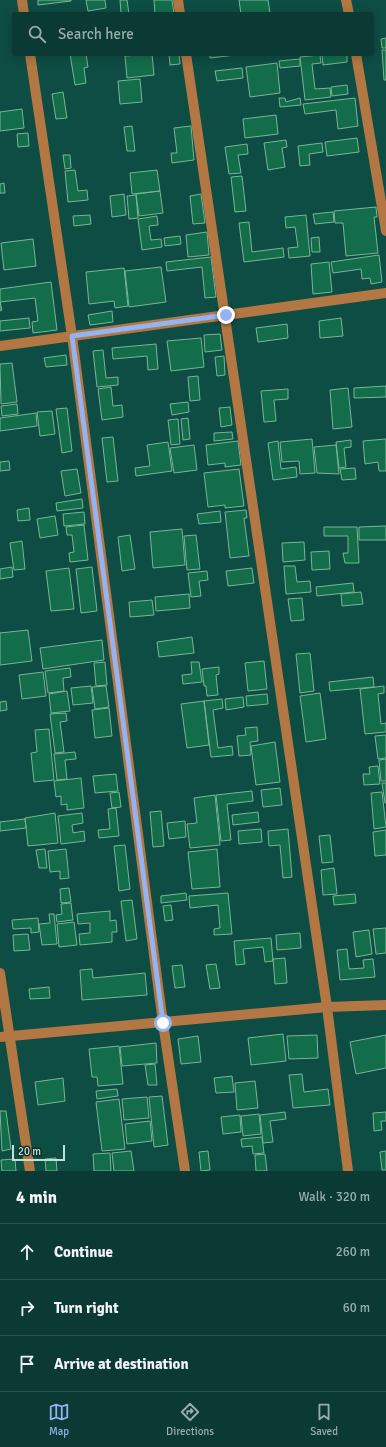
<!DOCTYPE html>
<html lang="en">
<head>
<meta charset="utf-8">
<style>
  body { margin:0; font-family:Signika,sans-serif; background:#13413b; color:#f1f3f6 }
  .scale { position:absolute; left:12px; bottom:10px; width:53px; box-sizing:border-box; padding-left:4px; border:2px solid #bde1da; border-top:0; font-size:11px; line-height:14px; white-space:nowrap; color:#bde1da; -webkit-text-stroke:3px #0f2f2a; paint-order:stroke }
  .stop { position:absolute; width:12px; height:12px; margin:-9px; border:3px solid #95b2f1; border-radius:50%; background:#fff }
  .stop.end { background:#95b2f1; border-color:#fff; box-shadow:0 1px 4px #0008 }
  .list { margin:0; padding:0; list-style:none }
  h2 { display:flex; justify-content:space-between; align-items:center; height:52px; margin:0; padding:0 16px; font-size:17px }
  h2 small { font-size:13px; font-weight:400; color:#99adac }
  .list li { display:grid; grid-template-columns:26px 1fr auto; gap:12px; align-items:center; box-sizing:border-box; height:56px; padding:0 16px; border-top:1px solid #2a544e }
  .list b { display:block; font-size:15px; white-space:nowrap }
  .list em { font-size:13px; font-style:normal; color:#99adac }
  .icon { flex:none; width:22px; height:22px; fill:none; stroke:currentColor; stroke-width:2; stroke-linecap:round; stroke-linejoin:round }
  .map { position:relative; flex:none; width:386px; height:1171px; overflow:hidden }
  .search { position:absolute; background:#0a3a33; box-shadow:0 2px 10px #0003; left:12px; right:12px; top:12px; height:44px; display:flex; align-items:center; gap:10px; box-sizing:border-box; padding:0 14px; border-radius:4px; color:#99adac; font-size:15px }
  .sheet { height:220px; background:#0a3a33 }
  nav { display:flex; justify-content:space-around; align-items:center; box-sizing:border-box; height:56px; border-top:1px solid #2a544e; background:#0a3a33; font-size:11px; color:#99adac }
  nav a { display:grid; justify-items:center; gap:2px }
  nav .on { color:#95b2f1 }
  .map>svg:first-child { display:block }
  .building { fill:#136d4a; stroke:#78b596 }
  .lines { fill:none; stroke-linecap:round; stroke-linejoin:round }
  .minor { stroke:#b27742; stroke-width:10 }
  .route { stroke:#95b2f1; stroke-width:5 }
</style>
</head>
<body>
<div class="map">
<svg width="386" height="1171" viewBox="0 0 386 1171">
  <rect width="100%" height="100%" fill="#0e4d44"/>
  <path class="building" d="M38,0H71V1L38,5Z
    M86,0H105L106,8L88,11Z
    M120,0H127L129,14H121Z
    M154,0H172L174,14H155Z
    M239,0H268L270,13L241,14Z
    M386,38V48H382L381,39Z
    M382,50H386V80H384Z
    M70,54H86L88,67L84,68L86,83L75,85Z
    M152,54L154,75L127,78L125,56Z
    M169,54H179L180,64L170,65Z
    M210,54H236V55L210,58Z
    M322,54H347V62L323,65Z
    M320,55L321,63L312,64L315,89L330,88L331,97L305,100L300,57Z
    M300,59V66L280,68L279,61Z
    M277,63L280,93L250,97L246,67Z
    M242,68L243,78L217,81L215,71Z
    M140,79L142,102L120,104L118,81Z
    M347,85L348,94L332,96L331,87Z
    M63,92L67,118L56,119L52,94Z
    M279,98H285L286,102L300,98L301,105L280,107Z
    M355,98L358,126L338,129L336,110L305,114L303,104Z
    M22,109L24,128L0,131V112Z
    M276,115L278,134L245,138L243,119Z
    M132,126L135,151H127L124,127Z
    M191,126L194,160L172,163L171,153H177L174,128Z
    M28,133L29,146L18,147L17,134Z
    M357,138L359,152L327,156L325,142Z
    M286,140L287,147L282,148L285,167L268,170L264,143Z
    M322,143L323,152L309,154L310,165L300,166L298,146Z
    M247,144L248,154L238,155L241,173L229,174L225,147Z
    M63,155H70L71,168L65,169Z
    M75,170L78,191L87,190L88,200L68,202L65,171Z
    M157,170L160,191L132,194L130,173Z
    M242,176L246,211L235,212L231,177Z
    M4,183L5,193H0V184Z
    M160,191L163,213L139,216L136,194Z
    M124,194L126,215L112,217L110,196Z
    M201,194L205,223L193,224L190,196Z
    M136,195L138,218L129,219L127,196Z
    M376,207L377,217H374L378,253L346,256L343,223H335L334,211Z
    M333,212L334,222L315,224L313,214Z
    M90,215L91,224L74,226L73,216Z
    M306,215L310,256L289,258L288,248L298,247L295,227L286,228L285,217Z
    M157,216L158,225L149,226L151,240L161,239L162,247L142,250L138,219Z
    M249,222L252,252L283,248L284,257L244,262L239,223Z
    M207,232L209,255L188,257L186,235Z
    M180,236L181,244L165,246L164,238Z
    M319,237L320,252H312L311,238Z
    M33,239L36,266L4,270L1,243Z
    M379,255L382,282L371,284L370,278L362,279L361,269L333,273L331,262Z
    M211,257L216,297L205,298L202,267L167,271L166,262Z
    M329,262L332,292L313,294L311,264Z
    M161,267L166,302L129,307L125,271Z
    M124,268L128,306L115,308L114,301L89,304L86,272Z
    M51,282L57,330L33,333L32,322L38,321L35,298L0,302L2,310L0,311V289Z
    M112,311L113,322L90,325L88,315Z
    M29,318L30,328L0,331V321Z
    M341,318L343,336L320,338L319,321Z
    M287,324L288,338L258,342L256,328Z
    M220,334L222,350L205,352L204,335Z
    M201,338L204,367L171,371L167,341Z
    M156,344L158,369L148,370L147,356L113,359L112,348Z
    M103,350L106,378L118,377V385L97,387L93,351Z
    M66,355L67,365L46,367L44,358Z
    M224,356L225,375L217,376L215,357Z
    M12,363L17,402L1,404L0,364Z
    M198,376L200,400L190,401L188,377Z
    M386,386V397L354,398V388Z
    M111,387L113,406L122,405L123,417L102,420L98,389Z
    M348,388L352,427L333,429L330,390Z
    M288,389V399L274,400L276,421L264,422L261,391Z
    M188,402L189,412L172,415L170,404Z
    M17,404L18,414L2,416L1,406Z
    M230,407L232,425L221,427L219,408Z
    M67,408L72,451L62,453L56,409Z
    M52,411L55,434L40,436L37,412Z
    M36,413L37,426L0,431V418Z
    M188,418L190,439L183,440L181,419Z
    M178,419L180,444L171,445L168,420Z
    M232,432L233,439L214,441V433Z
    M113,437L118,481L107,482L102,438Z
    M312,439L315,473L300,474L299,461L282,462L280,442Z
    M386,439V471H379L378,462L365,464L363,441Z
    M351,440V447L344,448L346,467L339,468L336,442Z
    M238,441L241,465L225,467V463L208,465L206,445Z
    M278,441L281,469L296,467L297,477L273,480L268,443Z
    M168,442L172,471L136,476L135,468L150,466L147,445Z
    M194,445L197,470L174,473L170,448Z
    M336,445L339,474L317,473L314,447Z
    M9,461L10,470L0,471V462Z
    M355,468L356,479L342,480L340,469Z
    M77,469L81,493L65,496L61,471Z
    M239,469L244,506L225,508V505L208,507L204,473Z
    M82,499L83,508L57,511L56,503Z
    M29,508L30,520L18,521L17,510Z
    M246,510L247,518H244L249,556L230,558L225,512Z
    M220,511L221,522L199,524L197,514Z
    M84,512L85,524L64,526L63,514Z
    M55,516L58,535L40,538L37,519Z
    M84,525L88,560L70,562L69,553L74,552L72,535H67L66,527Z
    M386,526V540H359V527Z
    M324,527H357L359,563H345L343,553H348V536H324Z
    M182,529L185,565L153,568L150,532Z
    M130,535L135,569L122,571L118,537Z
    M196,535L200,569L187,570L184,536Z
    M22,541L25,569L14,570L10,543Z
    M304,542L305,560L283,562L282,543Z
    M329,551L330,569L312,570L311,552Z
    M284,566H295L297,582L310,581L311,592L286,594Z
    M12,567L13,577L0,579V569Z
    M92,567L97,611L81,613L76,569Z
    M69,568L74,609L51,611L46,571Z
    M252,568L254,583L228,586L226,571Z
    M207,571L208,580L199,581L201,596L191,597L188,573Z
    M353,583L354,592L317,596L316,587Z
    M361,592L363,604L342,606L341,594Z
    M189,594L190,608L156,611L155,597Z
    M302,598L304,620L291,621L288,599Z
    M152,600L154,615L130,617L129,602Z
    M28,630L32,661L0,665V633Z
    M192,637L194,653L159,657L157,642Z
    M102,640L104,660L43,669L40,648Z
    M310,653L314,691L300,693L296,654Z
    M264,661L267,689L248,691L245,663Z
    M105,662L107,685L96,686L94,663Z
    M191,662H199L202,682L183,684L182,675L192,674Z
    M219,667V674L216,675L218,695L207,696L206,686H204L202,669Z
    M70,668L71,677L63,678L64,691L48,693L45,671Z
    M43,672L46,696L22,699L19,675Z
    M373,677L374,687L330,691L329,682Z
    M91,686L93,703L73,705L71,688Z
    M106,686L109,707L95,709L92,687Z
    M384,686V693L378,694L381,724L386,723V732L365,734L360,689Z
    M67,691L70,711L51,713L49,694Z
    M320,693L326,739L306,742L300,696Z
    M267,694L268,704L247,706L246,696Z
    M243,697L244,707L226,710L225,699Z
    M222,699L223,708L213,710L218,748L232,746L233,755L211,757L204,701Z
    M6,701L7,710L0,711V702Z
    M204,701L209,745L187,748L181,704Z
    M109,708L112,736L95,738L92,710Z
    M66,713L67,721L60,722L64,752L55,753L50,714Z
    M257,727L258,741L250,742L251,755L239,756L237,736L246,735L245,728Z
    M49,729L54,780L34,782L31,753L37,752L35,730Z
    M386,735V758L378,759L375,736Z
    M275,742L280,782L256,785L251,746Z
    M75,752L76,759L65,760L67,779L57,780L54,754Z
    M386,759V781H381L379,760Z
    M378,766L380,784L364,785L363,774H370L369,767Z
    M116,774L118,791L95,793L93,776Z
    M81,778L84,808L67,810V804L61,805V796L56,797L54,781Z
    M382,783H386V803H385Z
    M280,788L282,805L263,807L261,790Z
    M252,791L253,801L227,804L231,840L221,841L216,795Z
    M119,792L121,807L112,808L110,793Z
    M382,792L386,827L374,829L371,793Z
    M215,795L220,845L190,848L187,824L197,823L194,798Z
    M116,808L119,836L99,838L98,830L110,829L108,809Z
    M161,811L164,846L153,847L150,812Z
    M258,812L259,822L233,825L232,815Z
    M55,813L58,843L28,846L25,818Z
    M82,813L83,823L72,825L73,833L84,831L85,841L61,844L58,816Z
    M25,819L26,828L0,831V822Z
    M185,821L186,837L169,839L167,823Z
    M261,829L262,842L239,844L238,831Z
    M288,829L292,877L283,878L280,845L269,846L268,831Z
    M386,830V855L375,856L373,832Z
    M330,835L333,862L322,863L319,836Z
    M125,845L130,889L119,891L114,846Z
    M45,849L47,868H39L36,850Z
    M66,849L69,878L60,879V871L50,872L48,851Z
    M217,849L220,887L192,889L188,852Z
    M334,868L337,894L323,895L321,870Z
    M69,888L71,902L61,903L60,889Z
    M186,893L187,900L161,903V896Z
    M228,893L232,934L214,935V929L220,928L218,905L190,908L189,896Z
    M355,894L356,903L334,905L333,896Z
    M132,900L137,939L126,941L121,901Z
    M71,903L73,920L57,922L56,915L62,914L61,904Z
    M171,905L173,920L165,921L163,906Z
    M110,911V921L116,920L117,932H112V942L80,945L79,934L90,933V923L78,924L77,914Z
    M49,914H54L57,944L42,945L39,924L50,923Z
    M38,918L39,932L31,933V928L13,929L12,920Z
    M74,922L77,945L59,947L57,924Z
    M386,928V953L376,954L373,929Z
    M369,930L372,954L356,957L353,932Z
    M300,933L301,948L277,950L276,935Z
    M28,934L30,950L14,951L13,935Z
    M271,938L273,961L265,962L263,947L243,949L245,964L236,965L234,941Z
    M347,949L349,969L364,968L363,960L373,959L375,977L340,980L337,950Z
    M285,958L287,983L275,984L273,959Z
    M216,964L220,988L210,989L206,965Z
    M182,965L185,987L175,988L172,966Z
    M92,969L93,978L145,973L147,995L82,1000L80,970Z
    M49,987L50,998L30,999L29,989Z
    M283,1034L286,1061L251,1065L248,1038Z
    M317,1035L318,1058L289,1059L287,1036Z
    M386,1035V1068L356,1074L350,1042Z
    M198,1036L201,1062L181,1064L178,1039Z
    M156,1043L157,1063L122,1066L120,1047Z
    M119,1046L123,1084L98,1086L97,1077H92L89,1049Z
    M155,1064L157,1085H148L145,1065Z
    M302,1074L304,1092L328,1089L330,1105L293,1108L289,1075Z
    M232,1076L234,1092L216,1093L214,1078Z
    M63,1078L65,1101L38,1105L35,1082Z
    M255,1081L258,1108L237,1110L235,1083Z
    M117,1089L118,1096L97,1099L96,1091Z
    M162,1096L168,1145L154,1147L149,1097Z
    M147,1097L149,1118L124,1120L122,1099Z
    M119,1099L125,1149L102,1151L96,1102Z
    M0,1111H6L11,1149L2,1151Z
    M285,1112L286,1119L270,1121L273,1142L263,1143L260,1115Z
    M386,1112V1121H381L382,1130L374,1131L373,1113Z
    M259,1114L261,1134L243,1136L241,1116Z
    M240,1115L241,1132L223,1134L221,1117Z
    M150,1121L152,1141L127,1144L125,1124Z
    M262,1137L264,1153L253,1154L252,1146L242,1147L241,1139Z
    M131,1151L134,1171H114L112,1153Z
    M208,1151L210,1170L201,1171L199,1152Z
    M386,1151V1170H382L380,1152Z
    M110,1153L111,1171H94L93,1154Z
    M265,1154L267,1171H256L255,1155Z
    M56,1158L57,1171H46L45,1159Z
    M15,1159L16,1171H2L1,1160Z"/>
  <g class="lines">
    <path class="minor" d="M22,0L24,14
      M178,0L180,14
      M346,0L349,14
      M30,54L72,336L163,1023L185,1171
      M186,54L327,1007L348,1171
      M356,54L386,231
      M0,346L386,293
      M0,973L30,1171
      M0,1037L327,1007L386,1005"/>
  </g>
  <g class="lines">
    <path class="route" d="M163,1023L72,336L226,315"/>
  </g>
</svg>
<div class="scale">20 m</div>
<div class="stop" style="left:163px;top:1023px"></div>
<div class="stop end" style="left:226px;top:315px"></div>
<div class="search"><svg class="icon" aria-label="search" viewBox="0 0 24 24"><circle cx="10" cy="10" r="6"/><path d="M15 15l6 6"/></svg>Search here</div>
</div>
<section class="sheet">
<h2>4 min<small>Walk · 320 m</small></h2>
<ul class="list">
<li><svg class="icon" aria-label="ahead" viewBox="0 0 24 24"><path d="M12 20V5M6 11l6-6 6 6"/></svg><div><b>Continue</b></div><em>260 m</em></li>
<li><svg class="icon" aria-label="right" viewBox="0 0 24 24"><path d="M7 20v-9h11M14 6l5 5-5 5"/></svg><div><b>Turn right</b></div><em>60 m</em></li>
<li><svg class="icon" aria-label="arrive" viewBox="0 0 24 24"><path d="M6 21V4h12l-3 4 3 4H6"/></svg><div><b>Arrive at destination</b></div></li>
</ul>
</section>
<nav>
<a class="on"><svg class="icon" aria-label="map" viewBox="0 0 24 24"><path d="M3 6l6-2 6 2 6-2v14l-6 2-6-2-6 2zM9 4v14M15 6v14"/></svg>Map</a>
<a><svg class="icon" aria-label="directions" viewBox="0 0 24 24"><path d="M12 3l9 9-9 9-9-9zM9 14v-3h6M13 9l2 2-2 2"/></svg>Directions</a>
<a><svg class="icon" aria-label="saved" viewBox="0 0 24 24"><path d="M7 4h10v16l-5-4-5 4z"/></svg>Saved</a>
</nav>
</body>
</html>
